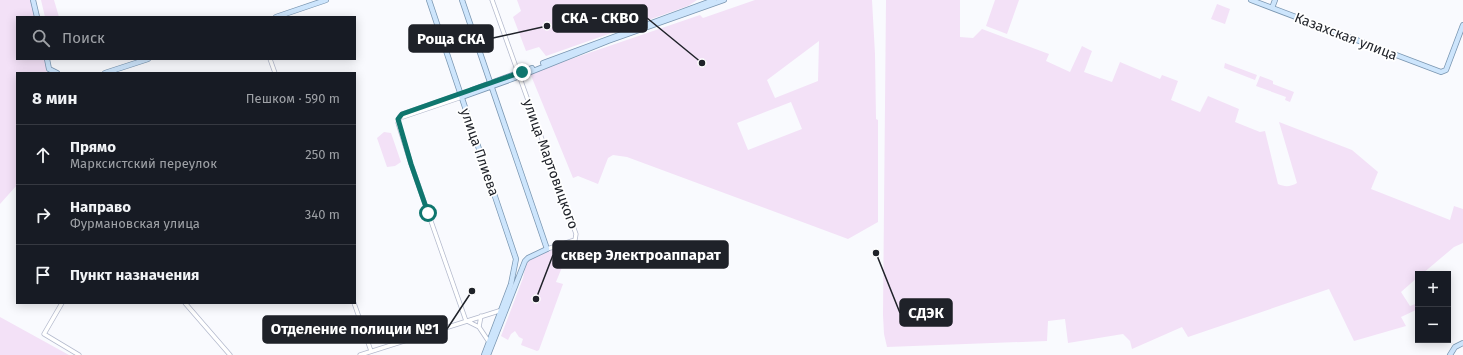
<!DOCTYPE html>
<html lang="ru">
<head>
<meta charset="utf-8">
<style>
  body { margin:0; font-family:"Fira Sans",sans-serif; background:#242831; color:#f1f3f6 }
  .controls { position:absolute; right:12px; bottom:12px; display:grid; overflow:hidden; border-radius:0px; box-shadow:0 2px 10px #0003 }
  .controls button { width:36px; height:36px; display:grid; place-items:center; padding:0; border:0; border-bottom:1px solid #363941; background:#171b24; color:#f1f3f6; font:20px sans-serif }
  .stop { position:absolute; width:12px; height:12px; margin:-9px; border:3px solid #0f766e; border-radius:50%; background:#fff }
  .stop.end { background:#0f766e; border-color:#fff; box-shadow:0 1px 4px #0008 }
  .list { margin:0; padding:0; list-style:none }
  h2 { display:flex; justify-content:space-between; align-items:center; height:52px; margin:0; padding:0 16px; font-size:17px }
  h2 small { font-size:13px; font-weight:400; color:#9ea1a6 }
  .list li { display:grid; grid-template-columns:26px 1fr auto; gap:12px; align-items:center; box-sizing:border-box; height:60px; padding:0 16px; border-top:1px solid #363941 }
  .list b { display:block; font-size:15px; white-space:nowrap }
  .list p { margin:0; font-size:13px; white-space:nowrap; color:#9ea1a6 }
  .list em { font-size:13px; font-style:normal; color:#9ea1a6 }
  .icon { flex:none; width:22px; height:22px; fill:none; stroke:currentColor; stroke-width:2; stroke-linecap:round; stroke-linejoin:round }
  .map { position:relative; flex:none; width:1463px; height:355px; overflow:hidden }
  .search { position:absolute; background:#171b24; box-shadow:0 2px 10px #0003; left:16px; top:16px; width:340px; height:44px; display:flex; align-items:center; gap:10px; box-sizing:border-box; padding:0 14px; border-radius:0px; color:#9ea1a6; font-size:15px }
  .panel { position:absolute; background:#171b24; box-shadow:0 2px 10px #0003; left:16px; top:72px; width:340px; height:232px; border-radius:0px }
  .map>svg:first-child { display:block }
  .green { fill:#f3e1f7; fill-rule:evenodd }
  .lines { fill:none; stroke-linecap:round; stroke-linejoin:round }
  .minor-casing { stroke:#b4bacd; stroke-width:5 }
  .major-casing { stroke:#7a96b1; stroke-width:6 }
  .minor { stroke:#fff; stroke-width:3.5 }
  .major { stroke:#cde5fc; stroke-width:4.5 }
  .route { stroke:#0f766e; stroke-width:5 }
  .labels { text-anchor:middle; stroke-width:3.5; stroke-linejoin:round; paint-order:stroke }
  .street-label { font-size:14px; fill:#1f2229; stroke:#fff }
  .leader { fill:none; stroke:#1f2229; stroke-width:1.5 }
  .callout-dot { fill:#1f2229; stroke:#fff; stroke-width:1.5 }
  .callout { fill:#1f2229; stroke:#1f2229; stroke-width:1.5 }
  .callout-label { font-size:15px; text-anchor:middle; font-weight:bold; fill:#fff }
</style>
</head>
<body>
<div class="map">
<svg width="1463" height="355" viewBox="0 0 1463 355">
  <rect width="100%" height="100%" fill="#f9fafe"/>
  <path class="green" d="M0,0H31L35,17H17V59H46L47,73H17V185L0,204Z
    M41,0H54L59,17H45Z
    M517,0H697L688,6L546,56L539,47L526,51L513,17L521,11Z
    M755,0H872L875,54L876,119L878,120V222L848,239L627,157L613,155L608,158L598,184L578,176L573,178L530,73L700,15L703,18ZM819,41L818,81L775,98L767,80ZM791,102L802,129L748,150L737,123Z
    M886,0H960V37L973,38L982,29L1049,54L1046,61L1070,72L1082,46L1092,51L1084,72L1112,82L1120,62L1160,79L1162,75L1178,81L1171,100L1200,112L1208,96L1239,109L1235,122L1260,132L1265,131L1278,184C1285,187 1290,187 1297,183L1279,122L1352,150L1378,172L1371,189L1450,220L1454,206L1463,209V243L1454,247L1422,274H1418V277L1401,292L1410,306L1418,303V309L1401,317L1406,326L1354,341L1329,289L1188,337L1182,327L1132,349L1130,341L1123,334L1068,343L1065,319L1048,321L1047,341L887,347L884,334L883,315Z
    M995,0H1019L1007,34L986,26Z
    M1217,4L1230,9L1225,24L1211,19Z
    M1225,63L1257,75L1255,80L1224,68Z
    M1260,76L1273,81V84L1294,92L1290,102L1285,100L1286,97L1256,86Z
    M384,132L391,133L401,162L395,166L387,167L377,138Z
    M573,242L576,246L571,245L556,282L563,284L539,350L537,351L521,345L523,339L519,337L515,331L511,334L508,340L501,336L523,278L526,263L537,255Z
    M0,317L69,355H0Z"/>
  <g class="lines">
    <defs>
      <path id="minor" d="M492,0L576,234L575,240L547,249
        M270,59L275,73
        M400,116L398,123L411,164L466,321
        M400,116L402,114L460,94
        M400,116L403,117L462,97
        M62,303L44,334L79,355
        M185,303L230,355
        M354,303L371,351
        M481,316L479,327L489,342
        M467,321L479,327
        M360,355L502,310"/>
      <path id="major" d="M33,0L37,17
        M429,0L516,259L511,284L484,355
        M462,0L547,249L528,258L525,261L488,355
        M1251,0L1441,72L1446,70L1463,25
        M1272,8L1275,0
        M276,17L326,0
        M47,59L49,69L57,73
        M543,63L714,0
        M105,73L148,59
        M472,90L532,68
        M462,97L523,75L608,41L724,0
        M1450,355L1455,347L1463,343"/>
    </defs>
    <use href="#minor" class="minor-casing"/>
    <use href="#major" class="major-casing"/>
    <use href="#minor" class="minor"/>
    <use href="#major" class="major"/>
  </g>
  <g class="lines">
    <path class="route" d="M428,213L411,164L398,119L402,114L522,72"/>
  </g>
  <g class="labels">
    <g class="street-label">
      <text transform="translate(1346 36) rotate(21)" y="5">Казахская улица</text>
      <text transform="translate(480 152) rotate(71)" y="5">улица Плиева</text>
      <text transform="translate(551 164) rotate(70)" y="5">улица Мартовицкого</text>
    </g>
  </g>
  <path class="leader" d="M702 63L647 18M547 26L493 38M536 299L553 255M876 253L900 313M472 291L447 329"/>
  <g class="callout-dot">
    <circle cx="702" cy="63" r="4"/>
    <circle cx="547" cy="26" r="4"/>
    <circle cx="536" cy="299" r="4"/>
    <circle cx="876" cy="253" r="4"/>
    <circle cx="472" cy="291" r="4"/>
  </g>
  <g class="callout">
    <rect x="553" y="5" width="94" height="27" rx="4"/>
    <rect x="409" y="25" width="84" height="27" rx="4"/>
    <rect x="553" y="241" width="175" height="27" rx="4"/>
    <rect x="900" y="299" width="52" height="27" rx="4"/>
    <rect x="263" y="316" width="184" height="27" rx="4"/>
  </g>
  <g class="callout-label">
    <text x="600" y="23">СКА - СКВО</text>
    <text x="451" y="44">Роща СКА</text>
    <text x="641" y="260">cквер Электроаппарат</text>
    <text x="926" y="318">СДЭК</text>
    <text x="355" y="334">Отделение полиции №1</text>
  </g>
</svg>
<div class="controls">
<button>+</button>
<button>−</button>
</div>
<div class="stop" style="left:428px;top:213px"></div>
<div class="stop end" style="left:522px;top:72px"></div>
<div class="search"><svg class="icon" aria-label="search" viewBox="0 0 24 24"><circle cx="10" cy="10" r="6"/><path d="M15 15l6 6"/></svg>Поиск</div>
<section class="panel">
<h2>8 мин<small>Пешком · 590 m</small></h2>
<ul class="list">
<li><svg class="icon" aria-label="ahead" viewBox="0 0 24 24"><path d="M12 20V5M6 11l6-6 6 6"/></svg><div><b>Прямо</b><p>Марксистский переулок</p></div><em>250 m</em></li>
<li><svg class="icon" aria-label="right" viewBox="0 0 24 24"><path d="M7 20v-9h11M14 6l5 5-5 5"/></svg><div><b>Направо</b><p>Фурмановская улица</p></div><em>340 m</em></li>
<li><svg class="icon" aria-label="arrive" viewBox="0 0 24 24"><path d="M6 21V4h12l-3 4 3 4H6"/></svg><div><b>Пункт назначения</b></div></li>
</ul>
</section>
</div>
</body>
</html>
